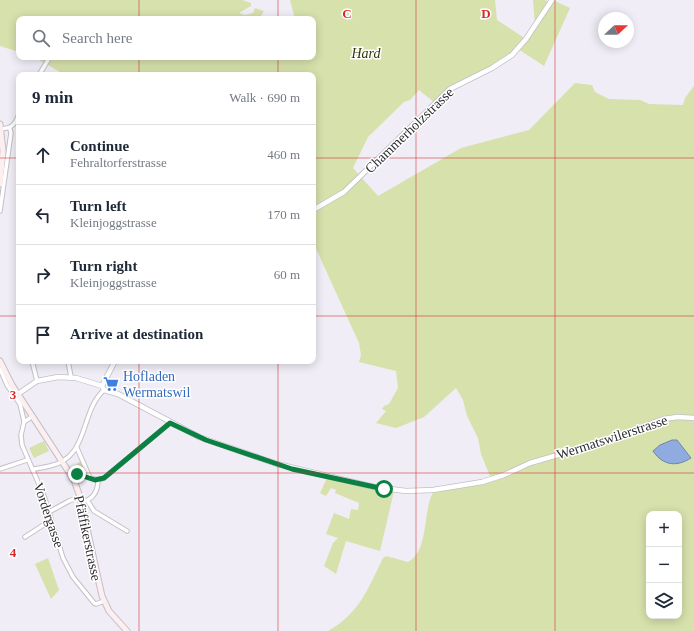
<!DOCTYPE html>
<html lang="en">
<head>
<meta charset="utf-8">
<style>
  body { margin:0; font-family:"Times New Roman",serif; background:#f6f6f7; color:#1f2937 }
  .controls { position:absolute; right:12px; bottom:12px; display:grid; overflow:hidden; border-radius:8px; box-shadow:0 2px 10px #0003 }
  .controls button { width:36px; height:36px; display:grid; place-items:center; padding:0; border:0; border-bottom:1px solid #e0e1e3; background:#fff; color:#1f2937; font:20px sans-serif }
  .compass { position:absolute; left:598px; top:12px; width:36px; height:36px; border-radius:50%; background:#fff; box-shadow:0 2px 10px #0003; rotate:68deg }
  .stop { position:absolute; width:12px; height:12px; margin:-9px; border:3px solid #0b8043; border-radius:50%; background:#fff }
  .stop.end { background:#0b8043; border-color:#fff; box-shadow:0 1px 4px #0008 }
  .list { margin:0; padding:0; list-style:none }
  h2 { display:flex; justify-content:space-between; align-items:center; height:52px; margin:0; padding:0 16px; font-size:17px }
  h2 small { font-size:13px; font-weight:400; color:#747a83 }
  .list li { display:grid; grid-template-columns:26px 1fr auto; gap:12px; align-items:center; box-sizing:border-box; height:60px; padding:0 16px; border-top:1px solid #e0e1e3 }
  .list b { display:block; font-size:15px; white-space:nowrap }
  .list p { margin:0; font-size:13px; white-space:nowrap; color:#747a83 }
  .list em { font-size:13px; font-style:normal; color:#747a83 }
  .icon { flex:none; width:22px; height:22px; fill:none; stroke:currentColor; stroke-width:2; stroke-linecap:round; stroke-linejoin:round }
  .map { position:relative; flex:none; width:694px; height:631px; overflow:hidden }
  .search { position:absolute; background:#fff; box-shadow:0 2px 10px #0003; left:16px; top:16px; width:300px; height:44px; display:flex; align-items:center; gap:10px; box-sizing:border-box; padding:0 14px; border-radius:8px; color:#747a83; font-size:15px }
  .panel { position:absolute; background:#fff; box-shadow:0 2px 10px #0003; left:16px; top:72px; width:300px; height:292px; border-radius:8px }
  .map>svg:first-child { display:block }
  .green { fill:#d6e1ac; fill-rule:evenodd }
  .water { fill:#90abdf; stroke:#7285aa }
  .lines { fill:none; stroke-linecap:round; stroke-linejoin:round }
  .minor-casing { stroke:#c2c0c8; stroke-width:5.5 }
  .tertiary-casing { stroke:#c2c0c8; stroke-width:6 }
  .secondary-casing { stroke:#c2c0c8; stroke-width:7 }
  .minor { stroke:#fff; stroke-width:3.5 }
  .tertiary { stroke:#fff; stroke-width:4.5 }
  .secondary { stroke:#fdeeef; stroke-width:5 }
  .route { stroke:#0b8043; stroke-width:5 }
  .grid { fill:none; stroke:#d62828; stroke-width:1; stroke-opacity:0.55 }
  .labels { text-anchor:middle; stroke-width:3; stroke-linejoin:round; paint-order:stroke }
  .park-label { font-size:14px; font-style:italic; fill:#303606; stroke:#fff }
  .street-label { font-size:14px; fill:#2d2c30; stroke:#fff }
  .shop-label { font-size:14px; fill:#366cbe; stroke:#fff; text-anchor:start }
  .grid-label { font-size:13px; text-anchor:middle; font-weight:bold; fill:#d62828; stroke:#fff; stroke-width:3; stroke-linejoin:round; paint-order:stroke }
</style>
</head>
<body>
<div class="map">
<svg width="694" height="631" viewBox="0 0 694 631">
  <rect width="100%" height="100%" fill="#f0edf6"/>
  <path class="green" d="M0,0H242L251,3V6L239,13L245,15L253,13L255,8L264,11L261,16L263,18L269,19H19V52L0,46Z
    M290,0H495L497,20L526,39L535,26L533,0H545L550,3L553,0L570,8L544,66L518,49L512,55L465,80L435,103L419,90L410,100L404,102L368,137L353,168L378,196L461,148L529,130L575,83L592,85L595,92L609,99L640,100L649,104L683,105L685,98L694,86V631H328C359,614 368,589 383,558L386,556L408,562C430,550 422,509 434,491L492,481L481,454L478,438L467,416L463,400L456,388L424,417L396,428L376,423L386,411L382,409L384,406L389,404L398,388L396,371L359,362L361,355L359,343L313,242V75H65L34,57H313V19H295ZM649,514H679V616H649Z
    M44,441L49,451L34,458L29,448Z
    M81,460L86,473L75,471L73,468Z
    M327,478L394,491L380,551L346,541L336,574L324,566L333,543L338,538L326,534L334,513L349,519L351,509L358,510L359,503L335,493L336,490L331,488L326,496L320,493Z
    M48,558L59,590L51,599L35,564Z"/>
  <path class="water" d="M672,440H677L691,458C677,467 663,466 653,451L660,445Z"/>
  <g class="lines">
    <defs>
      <path id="minor" d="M39,75L48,60
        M1,129C12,128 15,125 19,114
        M0,211L11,133L10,129
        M32,361L37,381
        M68,361L71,377
        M0,369L7,385L20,404L24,421
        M33,416L24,422L21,435L22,445L44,496L63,558L73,577L94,603L96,604L104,601
        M77,448L90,478
        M0,469L27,460
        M32,469C38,469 44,467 50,466C90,457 79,413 104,390
        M71,475C82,470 92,484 104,478L170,423
        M87,500L94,511L127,531
        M81,502C93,500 98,491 98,480
        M49,512L69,501L80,497
        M25,537L51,520"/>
      <path id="tertiary" d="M313,210L344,192L450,89L492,68L512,55L526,39L552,0
        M102,386L104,390L118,394L199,437L277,464L374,487L406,491L433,490L482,482L504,475L530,463L606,441L663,419L678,417L694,418
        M102,386L115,361
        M18,394L37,381L58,377L76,378L102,386"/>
      <path id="secondary" d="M0,124L3,151L0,184
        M0,361L12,385L74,480L80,497L102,596L109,611L127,631"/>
    </defs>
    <use href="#minor" class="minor-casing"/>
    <use href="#tertiary" class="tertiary-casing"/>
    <use href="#secondary" class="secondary-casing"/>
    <use href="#minor" class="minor"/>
    <use href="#tertiary" class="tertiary"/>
    <use href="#secondary" class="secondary"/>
  </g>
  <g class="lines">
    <path class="route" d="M77,474L95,480L104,478L170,423L206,440L292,469L384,489"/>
  </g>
  <path class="grid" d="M139,0V19M278,0V19M416,0V631M555,0V631M139,57V75M278,57V75M0,158H19M313,158H694M0,316H19M313,316H694M139,361V631M278,361V631M0,473H694"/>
  <defs>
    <symbol id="supermarket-bare" viewBox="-9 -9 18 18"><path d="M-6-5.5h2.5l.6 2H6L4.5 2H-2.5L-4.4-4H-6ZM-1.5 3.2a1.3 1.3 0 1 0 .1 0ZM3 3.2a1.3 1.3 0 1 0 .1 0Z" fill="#3f7fe0" stroke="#fff" stroke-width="2.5" paint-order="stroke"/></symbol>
  </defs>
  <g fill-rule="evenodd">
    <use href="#supermarket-bare" x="100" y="373" width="22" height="22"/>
  </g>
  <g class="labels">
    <g class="park-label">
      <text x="366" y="58">Hard</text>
    </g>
    <g class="street-label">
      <text transform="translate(409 130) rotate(-44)" y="5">Chammerholzstrasse</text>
      <text transform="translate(612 437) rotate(-18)" y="5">Wermatswilerstrasse</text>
      <text transform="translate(49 515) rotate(71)" y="5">Vordergasse</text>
      <text transform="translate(88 538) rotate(78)" y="5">Pfäffikerstrasse</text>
    </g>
    <g class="shop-label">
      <text x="123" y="381">Hofladen<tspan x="123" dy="16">Wermatswil</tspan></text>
    </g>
  </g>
  <g class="grid-label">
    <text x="347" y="18">C</text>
    <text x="486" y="18">D</text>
    <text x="13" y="399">3</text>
    <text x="13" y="557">4</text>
  </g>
</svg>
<div class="controls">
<button>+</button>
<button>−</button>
<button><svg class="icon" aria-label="layers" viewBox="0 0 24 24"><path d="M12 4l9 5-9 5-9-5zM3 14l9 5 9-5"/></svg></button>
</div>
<svg class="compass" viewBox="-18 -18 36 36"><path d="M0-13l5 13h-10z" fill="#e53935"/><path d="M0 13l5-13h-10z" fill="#747a83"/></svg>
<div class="stop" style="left:384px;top:489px"></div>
<div class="stop end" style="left:77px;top:474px"></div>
<div class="search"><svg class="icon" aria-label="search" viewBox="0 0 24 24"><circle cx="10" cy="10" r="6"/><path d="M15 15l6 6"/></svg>Search here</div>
<section class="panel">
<h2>9 min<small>Walk · 690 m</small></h2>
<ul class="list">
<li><svg class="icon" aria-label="ahead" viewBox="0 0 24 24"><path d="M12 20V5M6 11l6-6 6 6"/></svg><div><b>Continue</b><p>Fehraltorferstrasse</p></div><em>460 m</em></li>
<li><svg class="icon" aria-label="left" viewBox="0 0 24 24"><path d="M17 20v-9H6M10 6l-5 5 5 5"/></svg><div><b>Turn left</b><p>Kleinjoggstrasse</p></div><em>170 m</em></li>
<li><svg class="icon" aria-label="right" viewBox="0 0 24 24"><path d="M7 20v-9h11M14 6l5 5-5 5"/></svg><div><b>Turn right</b><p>Kleinjoggstrasse</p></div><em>60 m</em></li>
<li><svg class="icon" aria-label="arrive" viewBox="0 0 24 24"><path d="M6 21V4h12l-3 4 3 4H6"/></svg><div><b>Arrive at destination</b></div></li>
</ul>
</section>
</div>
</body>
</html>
